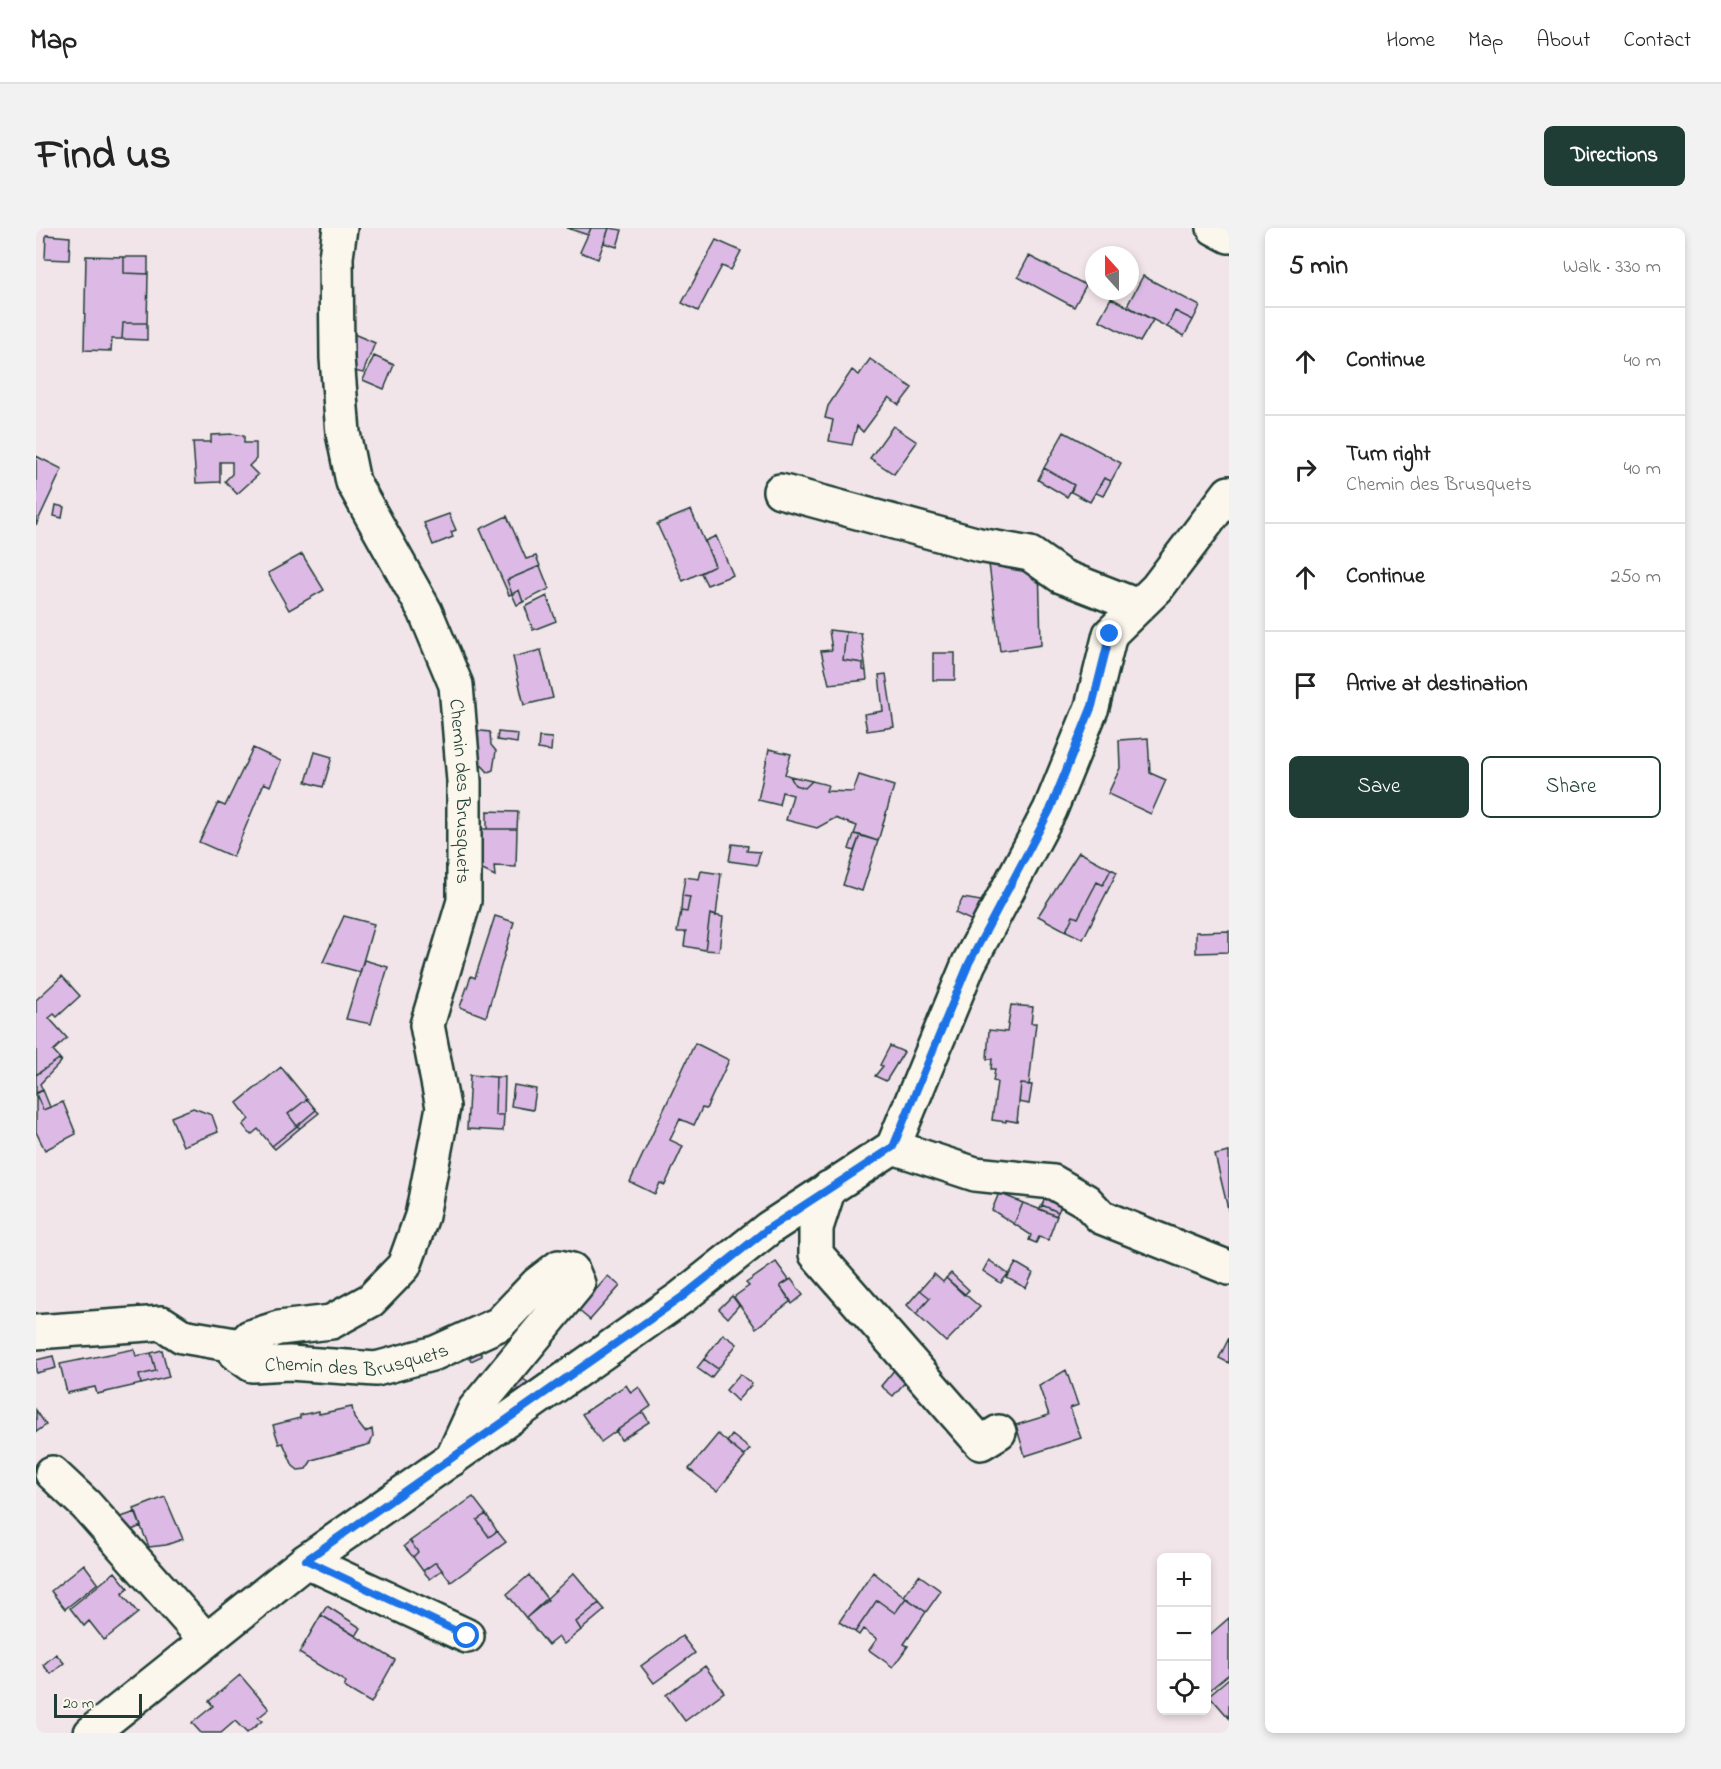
<!DOCTYPE html>
<html lang="en">
<head>
<meta charset="utf-8">
<style>
  body { margin:0; font-family:"Indie Flower",sans-serif; background:#f2f2f2; color:#222 }
  .controls { position:absolute; right:18px; bottom:18px; display:grid; overflow:hidden; border-radius:9px; box-shadow:0 3px 9px #0003 }
  .controls button { width:54px; height:54px; display:grid; place-items:center; padding:0; border:0; border-bottom:2px solid #e0e0e0; background:#fff; color:#222; font:30px sans-serif }
  .compass { position:absolute; left:1049px; top:18px; width:54px; height:54px; border-radius:50%; background:#fff; box-shadow:0 3px 9px #0003; rotate:339deg }
  .scale { position:absolute; left:18px; bottom:15px; width:88px; box-sizing:border-box; padding-left:6px; border:3px solid #1f3d34; border-top:0; font-size:16px; line-height:21px; white-space:nowrap; color:#1f3d34; -webkit-text-stroke:4px #fbf7ec; paint-order:stroke }
  .stop { position:absolute; width:18px; height:18px; margin:-14px; border:4px solid #1a73e8; border-radius:50%; background:#fff }
  .stop.end { background:#1a73e8; border-color:#fff; box-shadow:0 2px 6px #0008 }
  .list { margin:0; padding:0; list-style:none }
  h2 { display:flex; justify-content:space-between; align-items:center; height:78px; margin:0; padding:0 24px; font-size:26px }
  h2 small { font-size:20px; font-weight:400; color:#767676 }
  .list li { display:grid; grid-template-columns:39px 1fr auto; gap:18px; align-items:center; box-sizing:border-box; height:108px; padding:0 24px; border-top:2px solid #e0e0e0 }
  .list b { display:block; font-size:22px; white-space:nowrap }
  .list p { margin:0; font-size:20px; white-space:nowrap; color:#767676 }
  .list em { font-size:20px; font-style:normal; color:#767676 }
  .actions { display:flex; gap:12px; padding:18px 24px }
  .actions a { flex:1; padding:14px 0; border:2px solid #1f3d34; border-radius:9px; text-align:center; font-size:21px; color:#1f3d34 }
  .actions .main { background:#1f3d34; color:#fff }
  .icon { flex:none; width:33px; height:33px; fill:none; stroke:currentColor; stroke-width:2; stroke-linecap:round; stroke-linejoin:round }
  .map { position:relative; flex:none; width:1193px; height:1505px; overflow:hidden; border-radius:9px }
  header { display:flex; align-items:center; gap:36px; box-sizing:border-box; height:84px; padding:0 30px; background:#fff; border-bottom:2px solid #e0e0e0 }
  header strong { font-size:28px }
  nav { display:flex; gap:33px; margin-inline-start:auto; font-size:21px }
  .intro { display:flex; align-items:center; justify-content:space-between; box-sizing:border-box; height:144px; padding:0 36px }
  h1 { margin:0; font-size:42px }
  .button { padding:15px 27px; border-radius:9px; background:#1f3d34; color:#fff; font-size:21px; font-weight:700 }
  main { display:flex; gap:36px; padding:0 36px }
  aside { flex:1; background:#fff; border-radius:9px; box-shadow:0 3px 9px #0003 }
  .map>svg:first-child { display:block }
  .building { fill:#ddbae5; stroke:#1f3d34; stroke-width:1.5 }
  .lines { fill:none; stroke-linecap:round; stroke-linejoin:round }
  .minor-casing { stroke:#1f3d34; stroke-width:38 }
  .minor { stroke:#fbf7ec; stroke-width:33 }
  .route { stroke:#1a73e8; stroke-width:8 }
  .labels { text-anchor:middle; stroke-width:4.5; stroke-linejoin:round; paint-order:stroke }
  .street-label { font-size:20px; fill:#1f3d34; stroke:#fbf7ec }
</style>
</head>
<body>
<header>
<strong>Map</strong>
<nav><a>Home</a><a>Map</a><a>About</a><a>Contact</a></nav>
</header>
<div class="intro"><h1>Find us</h1><a class="button">Directions</a></div>
<main>
<div class="map">
<svg width="1193" height="1505" viewBox="0 0 1193 1505">
  <rect width="100%" height="100%" fill="#f2e5ea"/>
  <filter id="ink" filterUnits="userSpaceOnUse"><feTurbulence type="fractalNoise" baseFrequency=".0167" numOctaves="2"/><feDisplacementMap in="SourceGraphic" scale="12" xChannelSelector="R" yChannelSelector="G"/><feConvolveMatrix kernelMatrix="1 2 1 2 8 2 1 2 1" color-interpolation-filters="sRGB"/></filter>
  <g filter="url(#ink)">
    <path class="building" d="M531,0H555L552,7Z
      M555,0H573L562,31L544,24Z
      M573,0L586,2L581,19L568,15Z
      M10,7L34,9L33,32L9,31Z
      M680,12L705,23L695,42L686,38L662,83L646,75Z
      M50,28L88,29V45L112,46L111,95H87L86,111H76L75,123L48,122Z
      M993,28L1050,57L1038,79L982,49Z
      M88,29H112V46L88,45Z
      M1107,48L1164,78L1157,92L1139,83L1131,99L1091,78Z
      M1075,70L1117,92L1104,114L1063,92Z
      M1139,83L1157,92L1148,108L1131,99Z
      M87,95H111V112L86,111Z
      M306,101L339,115L327,145L308,141Z
      M338,128L358,137L348,161L327,152Z
      M834,131L876,160L863,177L853,169L827,204L821,198L816,217L793,213L797,192L789,190L792,178L816,142L823,147Z
      M857,198L881,214L858,246L834,230Z
      M1028,204L1085,235L1075,253L1068,250L1054,274L1035,264L1038,257L1008,240Z
      M198,206L208,208V215H220V231L213,238L222,247L201,266L189,253L196,246V234H184V254L160,255L157,214H175V207Z
      M0,228L26,241L0,297Z
      M1008,240L1038,257L1031,269L1002,252Z
      M1068,250L1075,253L1067,268L1060,265Z
      M20,277L28,279L26,290L18,288Z
      M655,282L679,338L647,353L621,296Z
      M413,286L420,302L415,304L417,309L397,317L388,295Z
      M471,288L490,331L500,328L504,338L471,352L476,366L473,367L444,301Z
      M680,308L697,347L671,357L665,345L679,338L669,313Z
      M266,326L288,362L253,382L232,345Z
      M1003,335L1005,417L964,423L953,336Z
      M504,338L513,361L487,374L483,362L476,366L471,352Z
      M483,362L487,374L481,377L476,366Z
      M511,368L520,393L497,402L489,379Z
      M793,402L810,404L807,432L827,435V442L830,443L831,452L793,456L785,423L796,422Z
      M810,404L825,405L830,443L827,442V435L807,432Z
      M505,422L517,470L488,477L477,429Z
      M897,425H919V452H897Z
      M850,446L858,499L831,503L828,486L847,483L843,447Z
      M427,501L454,504L455,517L460,523L457,542L452,544L441,532Z
      M462,504L482,506L481,515L461,512Z
      M503,509L516,510L515,523L502,521Z
      M1112,510L1114,545L1130,552L1115,586L1072,566L1084,540L1083,512Z
      M217,520L245,533L234,558L228,555L197,629L163,614L182,575L189,578Z
      M733,521L755,526L749,546L754,548L759,557L769,560L776,553L792,557L790,563L817,564L823,547L858,558L842,613L818,606L821,598L799,590L781,600L750,592L757,567L746,564L743,577L722,572Z
      M279,524L296,529L287,559L270,554Z
      M754,548L776,553L769,560L759,557Z
      M451,583L482,584L481,601H451Z
      M436,601H481L480,639L458,638L459,648L436,637Z
      M818,606L824,607L818,623L813,621Z
      M824,607L842,613L826,663L807,657Z
      M696,616L712,618L711,623L724,624L721,637L693,633Z
      M1043,624L1075,641L1067,657L1061,654L1042,690L1037,688L1030,703L1002,688Z
      M1075,641L1081,644L1047,711L1030,703L1037,688L1042,690L1061,654L1067,657Z
      M665,643L685,646L680,688L674,686L669,722L648,718L650,704H641L645,683L651,684L654,669L646,668L649,649L663,651Z
      M646,668L654,669L651,684L645,683Z
      M927,670L951,674L941,695L919,685Z
      M674,686L687,689L683,723L669,722Z
      M308,688L338,696L324,744L287,734Z
      M459,688L478,694L450,789L424,779L435,748L439,750Z
      M1193,703V724L1160,725V704Z
      M328,732L352,739L335,796L310,791Z
      M26,748L44,768L21,789L18,786L13,790L31,810L17,823L26,833L23,831L0,847V772Z
      M975,777L997,779L995,795H1000L993,857L985,856L981,894L970,892V894L956,892L961,854L957,853L959,841H955L956,831H951L953,802L971,804Z
      M659,815L693,832L670,881L666,880L658,897L644,891L634,912L647,918L629,957L624,955L619,966L594,954Z
      M854,818L868,824L850,853L839,848L847,838L844,837Z
      M23,831L25,834L4,856L7,862L0,865V847Z
      M245,839L271,871L252,886L261,898L236,918L222,901L215,907L207,897L213,891L201,875Z
      M434,847L460,849L459,887H468L467,903L431,901Z
      M460,849H469L468,887H459Z
      M985,856L996,857L993,876L983,874Z
      M478,857L500,861L497,882L475,878Z
      M7,862L14,879L7,882L0,866Z
      M0,866L7,882L27,874L40,906L9,922L0,904Z
      M271,871L280,882L261,898L252,886Z
      M157,880L176,887L182,904L147,918L135,889Z
      M280,882L283,885L264,900L261,898Z
      M261,898L264,900L239,921L236,918Z
      M1193,924V985L1179,927Z
      M963,965L987,975L978,996L956,982Z
      M1010,968L1026,976L1022,984L1006,977Z
      M987,975L1021,988L1012,1012L1003,1009L1000,1015L993,1012L995,1007L978,996Z
      M1006,977L1022,984L1020,988L1004,981Z
      M953,1032L972,1046L965,1055L947,1043Z
      M740,1034L753,1052L744,1058L755,1073L720,1100L698,1069L713,1058L710,1055Z
      M980,1035L997,1045L990,1060L971,1050Z
      M915,1045L933,1062L928,1067L910,1050Z
      M898,1046L907,1054L910,1050L944,1079L910,1114L880,1086L894,1070L884,1062Z
      M572,1048L584,1058L554,1092L542,1082Z
      M755,1051L767,1067L756,1076L744,1058Z
      M884,1062L894,1070L880,1086L871,1077Z
      M696,1068L703,1077L692,1090L683,1081Z
      M687,1106L701,1116L682,1141L668,1131Z
      M1193,1110V1135L1183,1130Z
      M441,1118L446,1128L435,1133L431,1122Z
      M98,1121L100,1128L115,1125L120,1143L103,1147L105,1156L61,1166L59,1159L31,1165L24,1136Z
      M126,1122L133,1149L105,1156L103,1147L120,1143L115,1125Z
      M17,1128L20,1140L0,1145V1132Z
      M668,1131L682,1141L675,1150L661,1140Z
      M860,1140L871,1152L857,1168L845,1158Z
      M1030,1142L1042,1177L1034,1180L1045,1210L989,1228L980,1197L1013,1187L1003,1158Z
      M704,1146L716,1156L701,1173L690,1162Z
      M486,1150L498,1159L486,1170L475,1161Z
      M590,1157L595,1165L603,1159L615,1178L565,1214L546,1186Z
      M316,1179L318,1190L329,1204L336,1201L337,1209L334,1216L276,1232L270,1241L262,1242L257,1238L247,1215L243,1216L237,1197L264,1190V1187L283,1183V1186Z
      M0,1182L10,1197L0,1204Z
      M607,1184L613,1194L585,1212L580,1203Z
      M682,1206L709,1229L681,1263L653,1241Z
      M696,1207L714,1221L708,1228L691,1214Z
      M129,1269L147,1311L130,1317L113,1319L98,1281Z
      M437,1269L450,1286L441,1292L453,1309L461,1303L470,1314L415,1354L400,1334L387,1343L377,1329L382,1324L374,1313Z
      M100,1284L105,1298L91,1304L85,1289Z
      M450,1286L461,1303L453,1309L441,1292Z
      M374,1313L382,1324L377,1329L368,1318Z
      M400,1334L406,1342L394,1351L387,1343Z
      M48,1336L62,1355L29,1381L15,1363Z
      M79,1344L92,1360L86,1366L102,1385L68,1412L53,1393L48,1398L34,1380Z
      M837,1344L870,1370L859,1385L841,1372L819,1404L803,1394Z
      M538,1345L563,1375L540,1394L545,1402L528,1416L522,1409L512,1417L490,1390Z
      M493,1347L512,1372L490,1390L471,1366Z
      M883,1347L905,1363L890,1384L868,1368Z
      M870,1370L890,1384L868,1416L872,1418L857,1439L833,1422L841,1411L827,1401L823,1407L819,1404L841,1372L859,1385Z
      M563,1375L569,1382L545,1402L540,1394Z
      M291,1378L325,1400L320,1408L285,1387Z
      M285,1387L359,1432L335,1475L308,1459L310,1454L263,1425Z
      M1193,1390V1446L1170,1465V1410Z
      M646,1408L659,1425L618,1455L605,1438Z
      M20,1426L28,1435L15,1446L7,1437Z
      M669,1438L688,1464L649,1493L630,1467Z
      M204,1447L233,1481L222,1490L226,1493L211,1505L199,1493L185,1505H165L156,1495L177,1478L173,1473Z
      M1193,1450V1490L1173,1467Z"/>
    <g class="lines">
      <defs>
        <g id="minor">
          <path id="s1" d="M304,0L300,29L301,130L307,205L317,254L389,383L420,457L428,553V673L391,797L407,879L386,988L368,1038L335,1072L295,1094L243,1100L214,1109L199,1125L216,1137L253,1135L340,1141L399,1125L463,1096L501,1056L523,1039L536,1042L542,1056L439,1181L416,1231"/>
          <path d="M1178,0L1193,8"/>
          <path d="M744,263L943,317L994,326L1025,348L1102,378"/>
          <path d="M857,919L939,946L1017,954L1050,973L1065,989L1193,1040"/>
          <path d="M793,960L780,1000V1026L945,1215L963,1204"/>
          <path d="M0,1104L126,1095L146,1108L205,1118"/>
          <path d="M16,1245L50,1277L170,1412"/>
          <path d="M270,1333L431,1408"/>
          <path d="M55,1505L270,1333L646,1069L733,1000L857,919L933,735L1014,582L1056,479L1074,406L1121,360L1193,265"/>
        </g>
      </defs>
      <use href="#minor" class="minor-casing"/>
      <use href="#minor" class="minor"/>
    </g>
  </g>
  <g class="lines" filter="url(#ink)">
    <path class="route" d="M431,1408L270,1332L646,1069L733,1000L857,919L933,735L1014,582L1056,478L1074,406"/>
  </g>
  <g class="labels">
    <g class="street-label">
      <text dy="7" stroke="none"><textPath href="#s1" startOffset="590">Chemin des Brusquets</textPath></text>
      <text dy="7" stroke="none"><textPath href="#s1" startOffset="1401">Chemin des Brusquets</textPath></text>
    </g>
  </g>
</svg>
<div class="controls">
<button>+</button>
<button>−</button>
<button><svg class="icon" aria-label="locate" viewBox="0 0 24 24"><circle cx="12" cy="12" r="6"/><path d="M12 2v4M12 18v4M2 12h4M18 12h4"/></svg></button>
</div>
<svg class="compass" viewBox="-18 -18 36 36"><path d="M0-13l5 13h-10z" fill="#e53935"/><path d="M0 13l5-13h-10z" fill="#767676"/></svg>
<div class="scale">20 m</div>
<div class="stop" style="left:431px;top:1408px"></div>
<div class="stop end" style="left:1074px;top:406px"></div>
</div>
<aside>
<h2>5 min<small>Walk · 330 m</small></h2>
<ul class="list">
<li><svg class="icon" aria-label="ahead" viewBox="0 0 24 24"><path d="M12 20V5M6 11l6-6 6 6"/></svg><div><b>Continue</b></div><em>40 m</em></li>
<li><svg class="icon" aria-label="right" viewBox="0 0 24 24"><path d="M7 20v-9h11M14 6l5 5-5 5"/></svg><div><b>Turn right</b><p>Chemin des Brusquets</p></div><em>40 m</em></li>
<li><svg class="icon" aria-label="ahead" viewBox="0 0 24 24"><path d="M12 20V5M6 11l6-6 6 6"/></svg><div><b>Continue</b></div><em>250 m</em></li>
<li><svg class="icon" aria-label="arrive" viewBox="0 0 24 24"><path d="M6 21V4h12l-3 4 3 4H6"/></svg><div><b>Arrive at destination</b></div></li>
</ul>
<div class="actions"><a class="main">Save</a><a>Share</a></div>
</aside>
</main>
</body>
</html>
